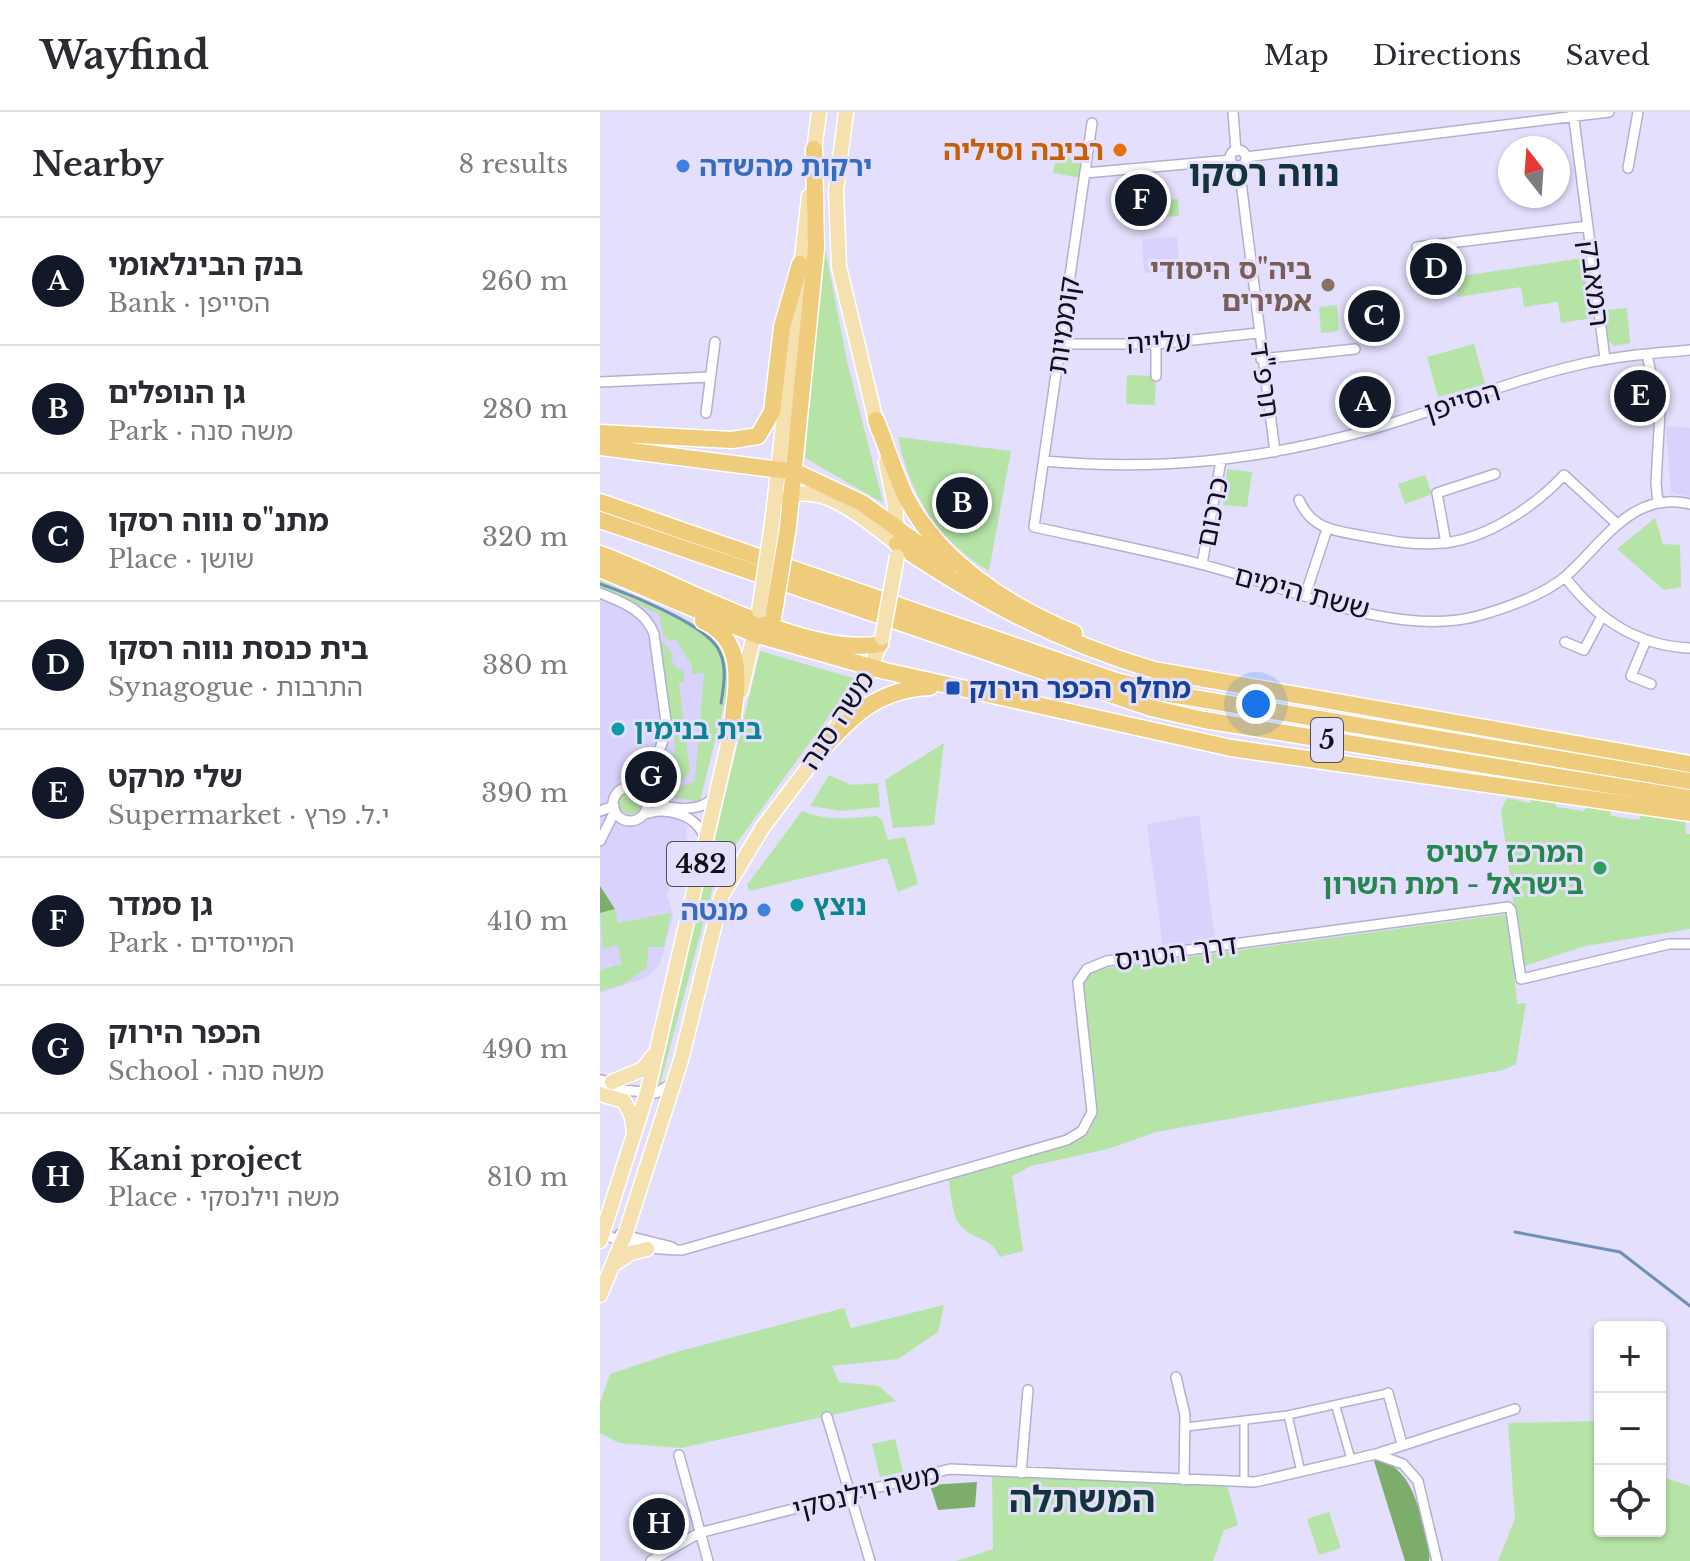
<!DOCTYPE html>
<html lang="en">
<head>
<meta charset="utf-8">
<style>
  body { margin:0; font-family:"Libre Baskerville","Noto Sans Hebrew",serif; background:#f2f2f3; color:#2b2b33 }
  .controls { position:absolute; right:24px; bottom:24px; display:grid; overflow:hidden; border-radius:8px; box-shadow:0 2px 6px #0004 }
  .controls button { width:72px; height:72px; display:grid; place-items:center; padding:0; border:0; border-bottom:2px solid #e1e1e2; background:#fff; color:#2b2b33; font:40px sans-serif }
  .compass { position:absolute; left:898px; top:24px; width:72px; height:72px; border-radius:50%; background:#fff; box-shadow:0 2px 6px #0004; rotate:343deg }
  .you { position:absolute; left:656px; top:592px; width:28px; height:28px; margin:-20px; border:6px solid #fff; border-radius:50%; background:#1a73e8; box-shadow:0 0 0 12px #1a73e833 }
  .badge { display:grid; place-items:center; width:52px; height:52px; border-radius:50%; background:#111827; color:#fff; font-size:26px; font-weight:700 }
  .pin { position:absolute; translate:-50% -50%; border:4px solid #fff; box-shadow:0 2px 8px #0006 }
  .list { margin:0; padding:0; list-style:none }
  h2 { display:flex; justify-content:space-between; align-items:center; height:104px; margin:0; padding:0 32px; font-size:34px }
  h2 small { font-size:26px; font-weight:400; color:#7c7c81 }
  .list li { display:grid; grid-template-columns:52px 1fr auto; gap:24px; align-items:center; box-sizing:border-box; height:128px; padding:0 32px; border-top:2px solid #e1e1e2 }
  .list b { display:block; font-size:30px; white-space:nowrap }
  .list p { margin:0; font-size:26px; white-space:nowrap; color:#7c7c81 }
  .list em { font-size:26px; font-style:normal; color:#7c7c81 }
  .icon { flex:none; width:44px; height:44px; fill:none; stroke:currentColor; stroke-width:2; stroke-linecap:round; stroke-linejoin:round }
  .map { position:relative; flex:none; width:1090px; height:1449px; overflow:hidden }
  header { display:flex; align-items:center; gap:48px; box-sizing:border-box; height:112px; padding:0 40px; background:#fff; border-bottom:2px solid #e1e1e2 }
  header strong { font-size:38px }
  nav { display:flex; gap:44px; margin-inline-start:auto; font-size:28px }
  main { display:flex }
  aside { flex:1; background:#fff }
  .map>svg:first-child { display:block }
  .built { fill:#d8d2fd }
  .green { fill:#b6e4a6 }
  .forest { fill:#7dad6b }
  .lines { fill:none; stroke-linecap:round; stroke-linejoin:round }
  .stream { stroke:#6f90b5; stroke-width:3 }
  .pedestrian-casing { stroke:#b3afd0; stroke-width:10 }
  .minor-casing { stroke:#b3afd0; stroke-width:12 }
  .primary-casing { stroke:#fff; stroke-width:17 }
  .motorway-casing { stroke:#fff; stroke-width:19 }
  .pedestrian { stroke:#fff; stroke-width:7 }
  .minor { stroke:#fff; stroke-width:9 }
  .primary { stroke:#f5e0b0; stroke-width:14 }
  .motorway { stroke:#efcb7c; stroke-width:16 }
  .primary-bridge-casing { stroke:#fff; stroke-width:17; stroke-linecap:butt }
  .motorway-bridge-casing { stroke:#fff; stroke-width:19; stroke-linecap:butt }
  .primary-bridge { stroke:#f5e0b0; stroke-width:14 }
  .motorway-bridge { stroke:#efcb7c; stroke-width:16 }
  .food-dot { fill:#e8710a; stroke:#e3dffc; stroke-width:3 }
  .shop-dot { fill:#3f7fe0; stroke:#e3dffc; stroke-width:3 }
  .education-dot { fill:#8d6e63; stroke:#e3dffc; stroke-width:3 }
  .transit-dot { fill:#1a4fb4; stroke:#e3dffc; stroke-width:3 }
  .culture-dot { fill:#0f9aa8; stroke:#e3dffc; stroke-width:3 }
  .leisure-dot { fill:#2e9e5b; stroke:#e3dffc; stroke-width:3 }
  .labels { text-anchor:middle; stroke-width:6; stroke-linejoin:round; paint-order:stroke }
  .shield { fill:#e3dffc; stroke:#4f4d5e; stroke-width:2 }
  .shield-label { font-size:26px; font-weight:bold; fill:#100e1a }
  .food-label { font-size:28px; font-weight:bold; fill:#c56008; stroke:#e3dffc; text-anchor:end }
  .shop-label { font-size:28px; font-weight:bold; fill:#366cbe; stroke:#e3dffc; text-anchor:start }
  .education-label { font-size:28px; font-weight:bold; fill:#785e54; stroke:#e3dffc; text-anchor:end }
  .street-label { font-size:28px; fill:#100e1a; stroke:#e3dffc }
  .transit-label { font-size:28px; font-weight:bold; fill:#164399; stroke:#e3dffc; text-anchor:start }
  .culture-label { font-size:28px; font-weight:bold; fill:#0d838f; stroke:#e3dffc; text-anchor:start }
  .leisure-label { font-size:28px; font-weight:bold; fill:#27864d; stroke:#e3dffc; text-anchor:end }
  .district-label { font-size:36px; font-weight:bold; fill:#13343a; stroke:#e3dffc }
</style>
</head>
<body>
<header>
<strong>Wayfind</strong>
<nav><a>Map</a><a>Directions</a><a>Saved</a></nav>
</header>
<main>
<aside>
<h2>Nearby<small>8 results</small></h2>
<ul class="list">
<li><span class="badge">A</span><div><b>בנק הבינלאומי</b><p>Bank · הסייפן</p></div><em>260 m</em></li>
<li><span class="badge">B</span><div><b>גן הנופלים</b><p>Park · משה סנה</p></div><em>280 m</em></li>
<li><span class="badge">C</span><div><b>מתנ&quot;ס נווה רסקו</b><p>Place · שושן</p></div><em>320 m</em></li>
<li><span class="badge">D</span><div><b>בית כנסת נווה רסקו</b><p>Synagogue · התרבות</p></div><em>380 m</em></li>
<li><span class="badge">E</span><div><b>שלי מרקט</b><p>Supermarket · י.ל. פרץ</p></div><em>390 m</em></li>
<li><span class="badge">F</span><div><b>גן סמדר</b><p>Park · המייסדים</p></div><em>410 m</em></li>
<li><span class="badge">G</span><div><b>הכפר הירוק</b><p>School · משה סנה</p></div><em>490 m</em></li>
<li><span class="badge">H</span><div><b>Kani project</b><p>Place · משה וילנסקי</p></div><em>810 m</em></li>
</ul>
</aside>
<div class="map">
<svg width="1090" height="1449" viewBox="0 0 1090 1449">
  <rect width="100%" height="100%" fill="#e3dffc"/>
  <path class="built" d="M577,125L580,159L544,161L542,127Z
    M1066,314L1090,316V385L1071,380Z
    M0,476L59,502L121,557L96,690L82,689L79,705L87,715L84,739L67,783L73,804L60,852L46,866L0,881Z
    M599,703L615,829L563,836L547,712Z"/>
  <path class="green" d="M456,43L483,48L480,66L453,61Z
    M556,69L557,89L578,87L579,104L526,108L523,72Z
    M224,131L247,249L283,391L205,346Z
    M983,146L992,206L961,211L958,190L924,195L921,175L858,185L855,165Z
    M737,193L739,219L721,221L719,195Z
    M790,193L792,213L761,217L758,197Z
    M1027,196L1030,231L1014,234L1005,226L1002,198Z
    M874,232L885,272L838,285L827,245Z
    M527,263L556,264L555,293L526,292Z
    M298,325L411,339L389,459C338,429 310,383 298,325Z
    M627,357L652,360L647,395L623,393Z
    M825,363L832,382L805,392L798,372Z
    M1055,406L1063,432L1080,433L1081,475L1064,478L1017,437Z
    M0,468L110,519L124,534L131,565L100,689L69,685L59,664L74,683L80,675L95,669L104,561L92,562V554L75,527L70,529L63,523L59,502L0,476Z
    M60,527L74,544L70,545L76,556L83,558L85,569L79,570L85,618L89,622L86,626L90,660L82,669L74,666L79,665L77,647L64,649L65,644L76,642Z
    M160,539L256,567L136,732L114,771L60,973L56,972Z
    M344,631L334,713L293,716L285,668Z
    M229,663L251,673L278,671L280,695L242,699L210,694Z
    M19 691a11 11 0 1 1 22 0a11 11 0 1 1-22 0Z
    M932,685L955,689L956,695L984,699L987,694L1010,696L1011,704L1039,708L1041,703L1085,709L1086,722H1090V817L985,834L922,855L901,698L907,686L930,691Z
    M202,699C230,710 248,706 277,704L282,708L288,728L305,725L318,772L298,780L287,746L149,779L147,773Z
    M15,797L18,811L71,801L64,835H48L47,856L22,873L0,879V858L22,852L17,833L3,837L0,801Z
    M908,802L917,892L926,891L916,952L903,958L556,1020L508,1037L431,1054L412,1064L423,1139L400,1145C391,1123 368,1128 358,1110C351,1098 351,1079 348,1066L475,1029L490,1018L497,998L482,883L483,872L492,858Z
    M344,1193L338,1220L298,1247L232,1254L239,1270L279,1274L296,1289L81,1336L19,1331L0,1321V1291L10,1262L76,1240L244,1196L251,1216Z
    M1000,1309V1419H1060V1364L1090,1374V1449H898L915,1407L908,1311Z
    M295,1327L303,1360L280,1365L272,1332Z
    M392,1360L627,1373L638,1413L624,1418L613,1449H356L393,1437Z
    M729,1400L741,1436L719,1443L707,1407Z"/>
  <path class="forest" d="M0,774L15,797L0,801Z
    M780,1348C816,1359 820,1406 830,1438L829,1449H805L774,1349Z
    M377,1370L375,1395L338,1398L330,1373Z"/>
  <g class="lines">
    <path class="stream" d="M0,472C29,482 100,510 117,535C128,552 124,573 121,591
      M915,1120L1020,1140L1090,1194"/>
    <defs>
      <path id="pedestrian" d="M736,1295L751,1347
        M688,1303L701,1360
        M586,1315L688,1303L788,1281
        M644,1370V1310"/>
      <path id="minor" d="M633,0L636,39
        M973,0L1005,247
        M492,11L434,415C489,427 545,438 600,452C683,472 792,527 878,504C906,496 944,483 966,464C1003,431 1032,378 1090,392
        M630 46a8 8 0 1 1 16 0a8 8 0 1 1-16 0Z
        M646,45L1009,0
        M639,54L675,340
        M1028,56L1038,0
        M485,61L631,48
        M817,135L988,114
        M460,232H556L658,221
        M1047,243L1060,300L1056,371L1058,391
        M661,247L755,237
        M556,264V232
        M0,270L110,265
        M106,301L115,230
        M444,349C557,359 652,349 762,320C835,300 907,269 982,252C1017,244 1054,241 1090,238
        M699,388C711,415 730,418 758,423C786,428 815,434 843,431C887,427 935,394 964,363L1016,411
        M846,431L837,381L895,362
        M602,452L621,349
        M965,465C996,506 1037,534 1090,536
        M0,481C22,490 45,498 54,522L67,617L44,682
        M705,484L727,417
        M1046,528L1031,564L1051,572
        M965,530L984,538L1001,506
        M53,665L65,693
        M13 692a17 17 0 1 1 34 0a17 17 0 1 1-34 0Z
        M46,686C61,698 101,702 113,685
        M0,699L14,694
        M43,703C65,693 99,703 105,728
        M0,729L15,699
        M0,968L12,970
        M0,976L56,981L73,971
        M3,1121C29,1136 53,1137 82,1138L467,1028L482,1019L492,1000L478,870L487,857L507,849L908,795L911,798L921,867L1069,832H1090
        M20,1122L72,1135
        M576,1265L585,1303L584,1368
        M788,1281L802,1332
        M227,1305L270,1449
        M79,1343L108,1449
        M778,1343L803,1352L818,1369L837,1449
        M421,1361L428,1278
        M51,1449L99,1421L350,1357L655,1370L776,1342L915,1297"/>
      <path id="primary" d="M246,0L236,78L239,155L278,318
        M213,47L219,0
        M286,350L295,394L297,424
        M185,387C221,366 269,411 297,432
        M172,412L209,84
        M141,579L156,514
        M12,970L43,957L53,944
        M0,982L24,989L32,1005L34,1021
        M0,1129L47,981L133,611
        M13,1153L31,1141L47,1137
        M0,1183L25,1123L81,948L122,783L163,715L219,641L266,569L282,526"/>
      <path id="motorway" d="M276,308C286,333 294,359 305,383C337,448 408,494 474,521
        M0,321L132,328L158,324L172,300L182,215L200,152
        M0,335L196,360L262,391L349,454
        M0,390L516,569L564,581L1090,669
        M0,408L551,596L604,608L1090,686
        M188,415L216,136L214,37
        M297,432C378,487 459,530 554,558L1090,652
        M0,442C73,468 206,547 280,532
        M0,457L154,522L285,559L631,636L1090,701
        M103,509C150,530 135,581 131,621
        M219,641C251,604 278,577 330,575"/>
    </defs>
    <use href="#pedestrian" class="pedestrian-casing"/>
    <use href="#minor" class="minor-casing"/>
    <use href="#primary" class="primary-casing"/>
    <use href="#motorway" class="motorway-casing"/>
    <use href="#pedestrian" class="pedestrian"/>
    <use href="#minor" class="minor"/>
    <use href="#primary" class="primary"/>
    <use href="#motorway" class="motorway"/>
    <defs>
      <path id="primary-bridge" d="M159,499L172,412
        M282,526L297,444"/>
      <path id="motorway-bridge" d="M173,506L188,415"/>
    </defs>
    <use href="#primary-bridge" class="primary-bridge-casing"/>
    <use href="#motorway-bridge" class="motorway-bridge-casing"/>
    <use href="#primary-bridge" class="primary-bridge"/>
    <use href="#motorway-bridge" class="motorway-bridge"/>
  </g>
  <circle class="food-dot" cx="520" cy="38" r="8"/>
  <g class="shop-dot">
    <circle cx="83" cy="54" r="8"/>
    <circle cx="164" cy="798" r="8"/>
  </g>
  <circle class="education-dot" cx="728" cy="173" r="8"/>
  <rect class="transit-dot" x="345" y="568" width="16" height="16" rx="4"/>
  <g class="culture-dot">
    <circle cx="18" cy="617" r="8"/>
    <circle cx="197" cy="793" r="8"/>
  </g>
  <circle class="leisure-dot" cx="1000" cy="756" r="8"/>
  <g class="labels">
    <g class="shield">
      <rect x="711" y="606" width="32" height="44" rx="6"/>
      <rect x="67" y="730" width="68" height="44" rx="6"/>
    </g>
    <g class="shield-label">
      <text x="727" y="637">5</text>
      <text x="101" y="761">482</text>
    </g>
    <g class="food-label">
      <text x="504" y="48">רביבה וסיליה</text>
    </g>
    <g class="shop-label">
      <text x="99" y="64">ירקות מהשדה</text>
      <text x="148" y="808" text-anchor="end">מנטה</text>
    </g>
    <g class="education-label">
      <text x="712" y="167">ביה"ס היסודי<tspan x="712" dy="32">אמירים</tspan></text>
    </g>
    <g class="street-label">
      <text transform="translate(995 171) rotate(83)" y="10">המאבק</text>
      <text transform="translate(463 213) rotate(-82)" y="10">קוממיות</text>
      <text transform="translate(559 230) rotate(-3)" y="10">עלייה</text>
      <text transform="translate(665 268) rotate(82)" y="10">תרפ"ד</text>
      <text transform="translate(862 289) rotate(-17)" y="10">הסייפן</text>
      <text transform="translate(612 400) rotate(-79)" y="10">כרכום</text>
      <text transform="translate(702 480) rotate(15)" y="10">ששת הימים</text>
      <text transform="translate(237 608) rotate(-57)" y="10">משה סנה</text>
      <text transform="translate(576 840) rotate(-8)" y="10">דרך הטניס</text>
      <text transform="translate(266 1379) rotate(-14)" y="10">משה וילנסקי</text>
    </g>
    <g class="transit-label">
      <text x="369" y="586">מחלף הכפר הירוק</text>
    </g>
    <g class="culture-label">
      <text x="34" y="627">בית בנימין</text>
      <text x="213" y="803">נוצץ</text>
    </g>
    <g class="leisure-label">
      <text x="984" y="750">המרכז לטניס<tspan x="984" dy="32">בישראל - רמת השרון</tspan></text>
    </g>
    <g class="district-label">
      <text x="664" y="74">נווה רסקו</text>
      <text x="482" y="1400">המשתלה</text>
    </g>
  </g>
</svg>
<div class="controls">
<button>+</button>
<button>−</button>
<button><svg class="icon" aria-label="locate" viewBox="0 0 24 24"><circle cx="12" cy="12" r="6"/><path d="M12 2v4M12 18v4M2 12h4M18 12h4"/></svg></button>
</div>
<svg class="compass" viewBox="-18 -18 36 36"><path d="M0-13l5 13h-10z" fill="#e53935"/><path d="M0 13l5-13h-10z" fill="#7c7c81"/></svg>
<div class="you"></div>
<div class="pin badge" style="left:765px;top:290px">A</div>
<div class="pin badge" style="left:362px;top:391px">B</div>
<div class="pin badge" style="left:774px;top:204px">C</div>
<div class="pin badge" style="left:836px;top:157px">D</div>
<div class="pin badge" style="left:1040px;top:284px">E</div>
<div class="pin badge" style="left:541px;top:88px">F</div>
<div class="pin badge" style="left:51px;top:665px">G</div>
<div class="pin badge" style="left:59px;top:1412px">H</div>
</div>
</main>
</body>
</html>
